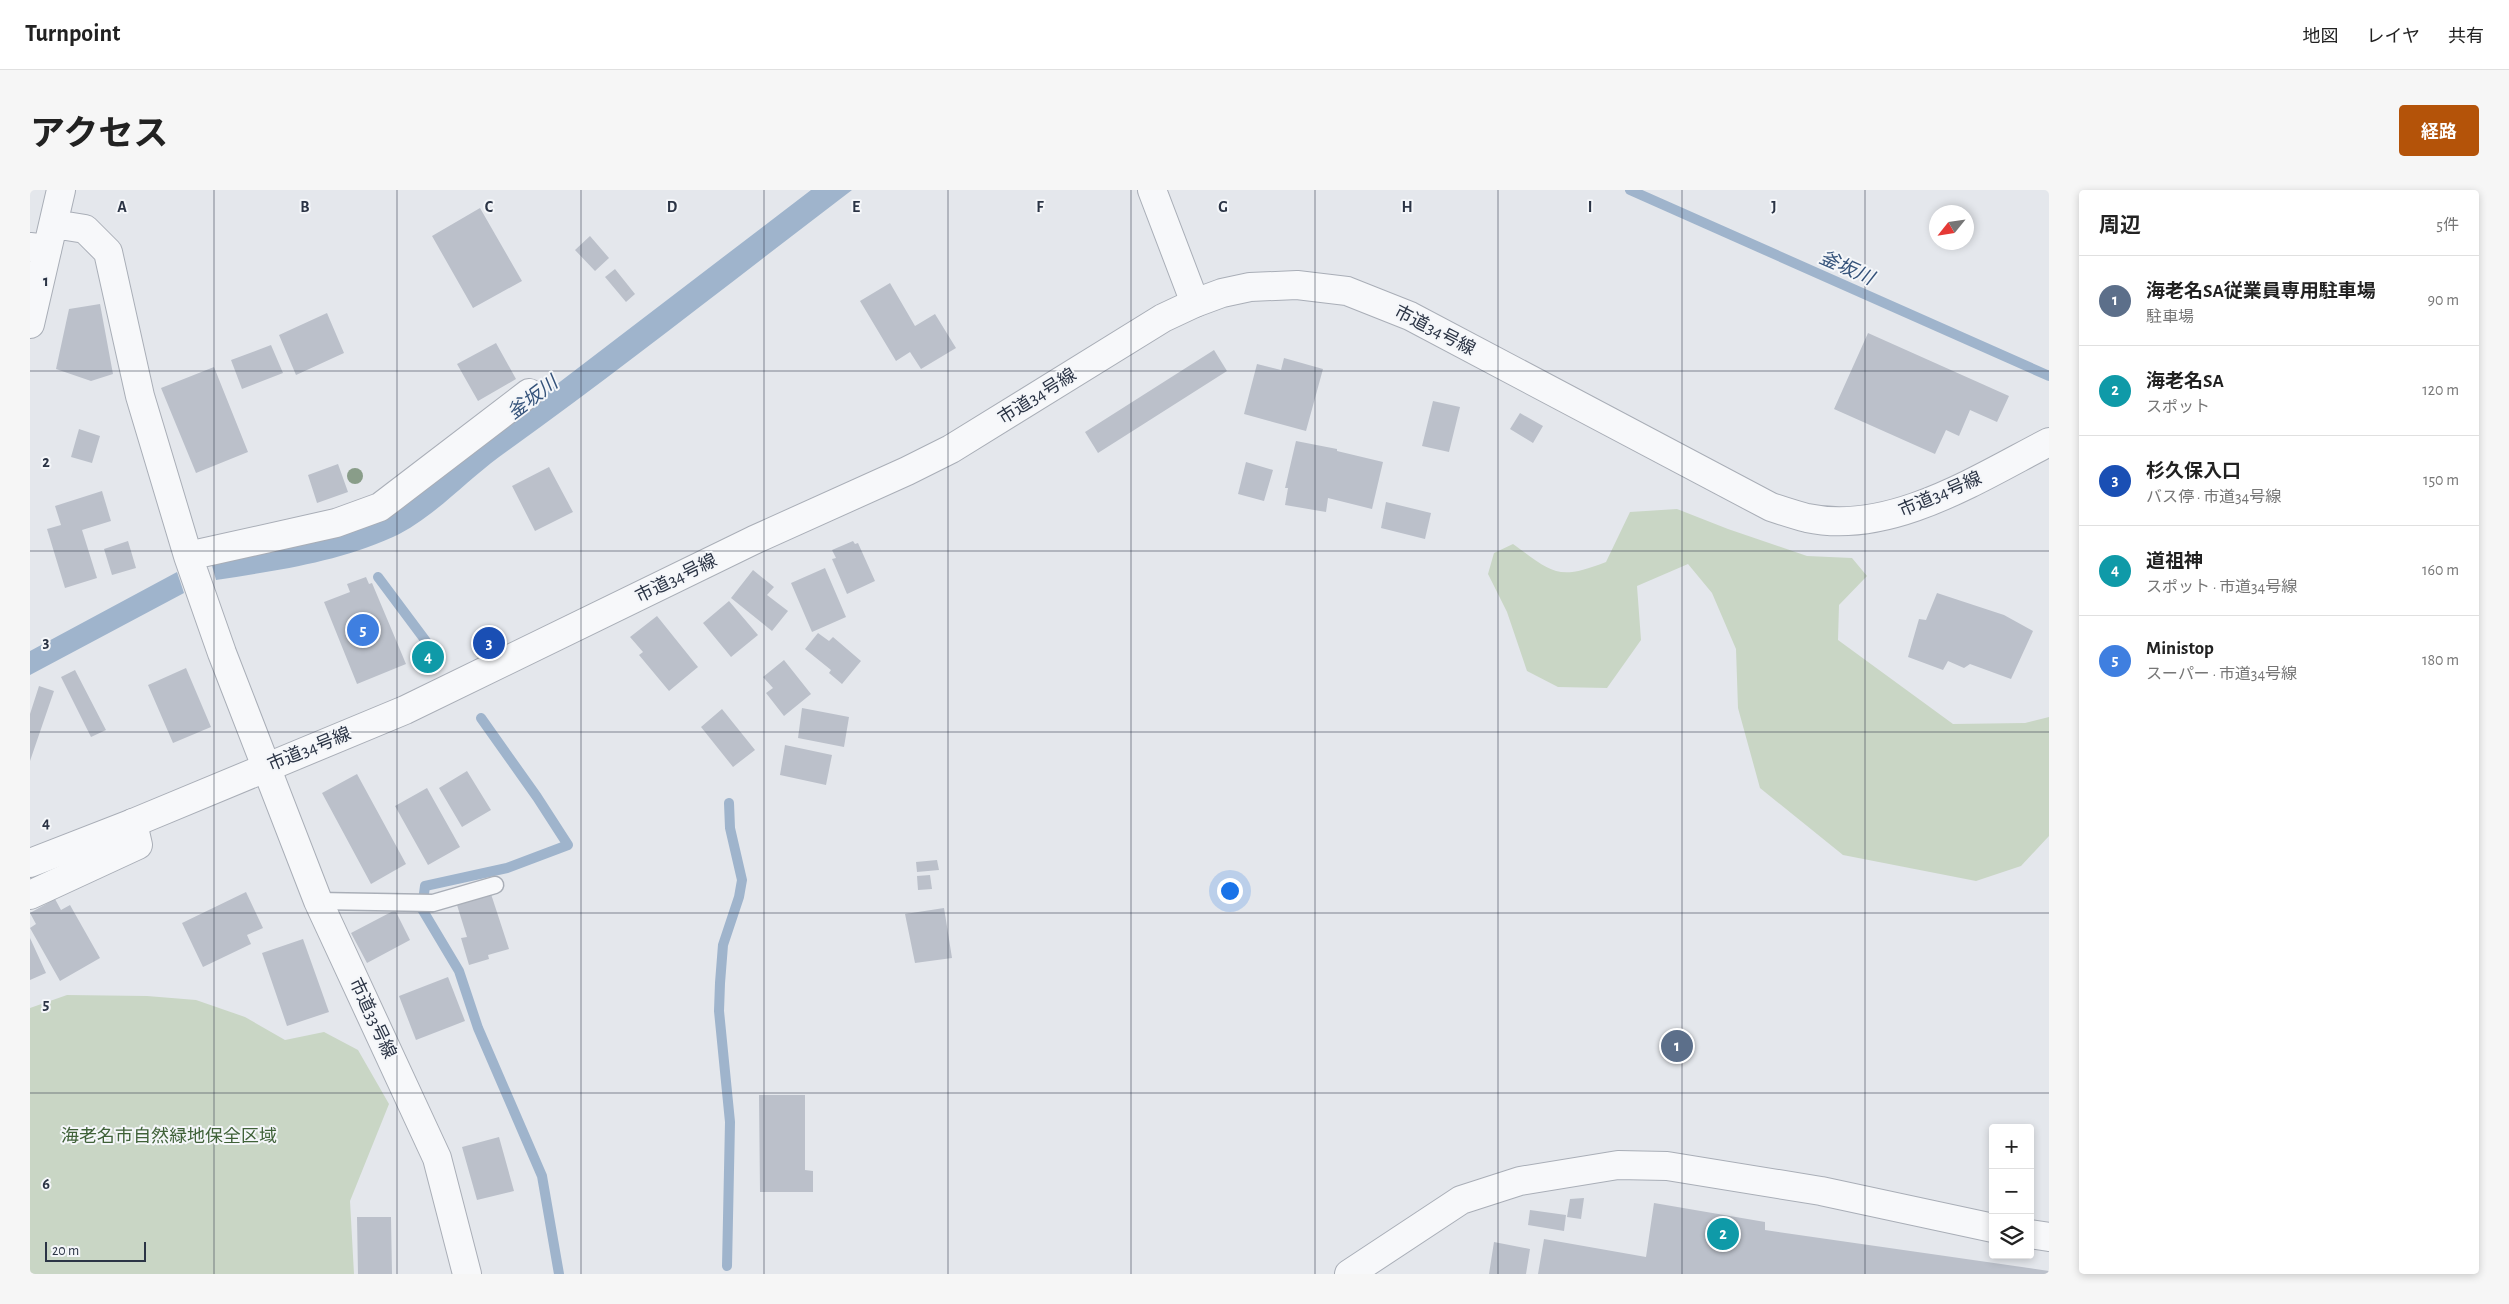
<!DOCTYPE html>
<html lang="ja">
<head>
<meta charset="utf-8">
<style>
  body { margin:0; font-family:"Alegreya Sans","Noto Sans JP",sans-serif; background:#f6f6f6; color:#222 }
  .controls { position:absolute; right:15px; bottom:15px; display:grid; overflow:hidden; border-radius:5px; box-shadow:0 2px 8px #0003 }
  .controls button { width:45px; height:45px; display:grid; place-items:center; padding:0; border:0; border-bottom:1px solid #e0e0e0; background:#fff; color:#222; font:25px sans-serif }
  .compass { position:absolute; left:1899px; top:15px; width:45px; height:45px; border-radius:50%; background:#fff; box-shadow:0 2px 8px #0003; rotate:240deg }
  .scale { position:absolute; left:15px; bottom:12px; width:101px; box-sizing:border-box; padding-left:5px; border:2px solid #2b3445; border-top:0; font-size:14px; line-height:18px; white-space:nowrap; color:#2b3445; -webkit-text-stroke:4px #f4f6f9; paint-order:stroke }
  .you { position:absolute; left:1199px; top:700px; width:18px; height:18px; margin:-12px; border:4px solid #fff; border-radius:50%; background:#1a73e8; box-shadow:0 0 0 8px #1a73e833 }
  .badge { display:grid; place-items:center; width:32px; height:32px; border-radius:50%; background:#b45309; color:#fff; font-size:16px; font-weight:700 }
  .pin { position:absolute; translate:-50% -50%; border:2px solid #fff; box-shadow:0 1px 5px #0006 }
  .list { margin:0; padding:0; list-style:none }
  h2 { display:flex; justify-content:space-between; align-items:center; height:65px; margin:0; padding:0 20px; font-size:21px }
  h2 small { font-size:16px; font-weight:400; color:#767676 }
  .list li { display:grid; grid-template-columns:32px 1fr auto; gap:15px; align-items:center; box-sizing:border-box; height:90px; padding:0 20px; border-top:1px solid #e0e0e0 }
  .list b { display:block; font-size:19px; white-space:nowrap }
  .list p { margin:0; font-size:16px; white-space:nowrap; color:#767676 }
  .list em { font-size:16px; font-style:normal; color:#767676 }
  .icon { flex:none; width:28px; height:28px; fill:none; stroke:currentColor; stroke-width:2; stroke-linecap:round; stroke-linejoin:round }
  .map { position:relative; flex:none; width:2019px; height:1084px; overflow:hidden; border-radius:5px }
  header { display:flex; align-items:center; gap:30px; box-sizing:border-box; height:70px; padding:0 25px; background:#fff; border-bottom:1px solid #e0e0e0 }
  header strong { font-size:24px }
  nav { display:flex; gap:28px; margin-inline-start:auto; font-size:18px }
  .intro { display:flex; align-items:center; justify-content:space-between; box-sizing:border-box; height:120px; padding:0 30px }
  h1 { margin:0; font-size:35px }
  .button { padding:12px 22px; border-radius:5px; background:#b45309; color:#fff; font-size:18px; font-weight:700 }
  main { display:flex; gap:30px; padding:0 30px }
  aside { flex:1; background:#fff; border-radius:5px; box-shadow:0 2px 8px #0003 }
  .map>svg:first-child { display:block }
  .green { fill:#c9d6c5 }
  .water { fill:#9fb4cc }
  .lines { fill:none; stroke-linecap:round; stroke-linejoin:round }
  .stream { stroke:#9fb4cc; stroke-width:10 }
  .building { fill:#bbc0ca }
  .service-casing { stroke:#a9aeb7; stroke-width:19 }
  .minor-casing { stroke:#a9aeb7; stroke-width:30 }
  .tertiary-casing { stroke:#a9aeb7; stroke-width:30 }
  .service { stroke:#f7f8fa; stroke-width:16 }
  .minor { stroke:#f7f8fa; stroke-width:28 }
  .tertiary { stroke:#f7f8fa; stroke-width:28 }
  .tree { fill:#899d89 }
  .grid { fill:none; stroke:#2b3445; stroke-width:1; stroke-opacity:0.55 }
  .labels { text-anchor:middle; stroke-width:4; stroke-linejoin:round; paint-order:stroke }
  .street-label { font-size:18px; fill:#2b3445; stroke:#f4f6f9 }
  .park-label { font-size:18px; fill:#3f6138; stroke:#f4f6f9 }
  .water-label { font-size:19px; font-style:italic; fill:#34527a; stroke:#f4f6f9 }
  .grid-label { font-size:16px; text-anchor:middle; font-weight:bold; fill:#2b3445; stroke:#f4f6f9; stroke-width:4; stroke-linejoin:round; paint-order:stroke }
</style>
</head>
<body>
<header>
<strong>Turnpoint</strong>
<nav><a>地図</a><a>レイヤ</a><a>共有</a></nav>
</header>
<div class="intro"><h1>アクセス</h1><a class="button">経路</a></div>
<main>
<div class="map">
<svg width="2019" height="1084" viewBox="0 0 2019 1084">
  <rect width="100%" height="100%" fill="#e4e7ec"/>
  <path class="green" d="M1647,319L1698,339L1777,366L1822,368L1837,386L1809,415L1808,450L1923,534L1995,533L2019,527V646L1991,676L1946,691L1813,665L1730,598L1708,518L1706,459L1682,403L1658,374L1607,396L1611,450L1577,498L1528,497L1497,481L1477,422L1458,384L1464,363L1483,354C1523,383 1527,391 1576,372L1600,322Z
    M37,805L117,806L166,810L215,827L255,850L294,842L328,860L359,914L320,1011L324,1084H0V818Z"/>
  <path class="water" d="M781,0H822C705,89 589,181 469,267C435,292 402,329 363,347C304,373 249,380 186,390L180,368L370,314Z
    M147,382L154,403L0,485V461Z"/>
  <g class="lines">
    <path class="stream" d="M1600,0L2019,186
      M348,387L404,462
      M451,528L507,607L538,655L477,678L395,696L392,719L429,781L448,838L512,986L529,1084
      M697,1076L700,932L689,821L690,793L693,755L709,707L712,690L700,638L699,613"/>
  </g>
  <path class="building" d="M450,18L492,91L443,118L402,46Z
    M560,46L579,68L565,81L545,60Z
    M585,79L605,104L596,112L575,87Z
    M860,93L885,136L905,124L926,158L891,179L880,162L866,171L830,111Z
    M70,114L83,184L61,191L26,179L39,119Z
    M297,123L314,163L266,185L249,145Z
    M1838,143L1979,206L1967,232L1940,220L1929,246L1916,240L1905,264L1804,219Z
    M466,153L486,189L448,211L427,174Z
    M241,155L253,183L212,199L201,170Z
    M1184,160L1197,181L1068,263L1055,242Z
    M1254,168L1293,179L1276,241L1214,224L1227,174L1251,180Z
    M184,177L218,262L166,283L131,198Z
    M1403,211L1430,217L1419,262L1392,256Z
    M1490,223L1513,236L1503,253L1480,239Z
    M49,239L70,246L62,273L41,267Z
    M1266,251L1307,259V261L1353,272L1342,319L1298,308L1296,322L1255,315L1258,298H1255Z
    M1216,272L1243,280L1234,311L1208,304Z
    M308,274L318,302L287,313L278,285Z
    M519,277L543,322L505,341L482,296Z
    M72,301L81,331L52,340L67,388L35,398L17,339L31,335L25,316Z
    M1356,312L1401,323L1395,349L1351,338Z
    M98,351L106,378L82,385L74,359Z
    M823,351L825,354L828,353L845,391L817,404L802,369L806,368L802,360Z
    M795,378L816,427L782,442L761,393Z
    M723,380L744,397L737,405L758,421L742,441L701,408Z
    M336,387L339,394L342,393L376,474L327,494L294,412L320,402L317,394Z
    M1907,403L1974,425L2003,441L1981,489L1940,474L1934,478L1918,471L1913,480L1878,467L1889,429L1896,430Z
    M699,411L728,445L701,467L673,433Z
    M627,426L668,477L639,501L609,465L613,462L600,447Z
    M788,443L799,451L803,447L831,471L812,494L799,483L801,480L775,459Z
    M754,470L781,504L754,526L736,503L743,498L733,487Z
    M156,478L181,537L143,553L118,495Z
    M45,480L76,540L61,547L31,487Z
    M9,496L24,501L0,571V524Z
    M772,518L819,527L814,557L768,548Z
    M692,519L725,560L703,577L671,537Z
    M755,555L802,565L796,595L750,585Z
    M437,581L461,620L432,637L409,598Z
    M327,584L376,674L341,694L292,603Z
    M397,598L430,657L398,675L365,616Z
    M907,670L909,680L887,682L886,672Z
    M900,685L902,699L888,700L887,686Z
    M216,702L233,738L217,745L221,754L173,777L152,733Z
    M461,704L479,759L458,765L459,769L439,775L431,748L437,747L427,715Z
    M25,709L31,720L40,715L70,768L30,791L0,738L6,734L0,723Z
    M914,718L922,768L885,773L875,724Z
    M365,720L380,750L337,773L321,743Z
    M0,748L16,783L0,790Z
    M273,749L299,822L257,836L232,763Z
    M418,787L435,831L386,850L369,806Z
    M729,905H775V980L783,981V1002H730Z
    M469,947L484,1001L447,1010L432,957Z
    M1554,1008L1551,1029L1537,1027L1540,1009Z
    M1624,1013L1735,1032V1040L2019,1081V1084H1508L1514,1049L1616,1067Z
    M1500,1020L1536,1025L1534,1041L1498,1035Z
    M327,1027H361L362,1084H328Z
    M1464,1052L1500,1059L1496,1084H1459Z"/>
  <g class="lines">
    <defs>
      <path id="service" d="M288,711L403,713L465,695"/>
      <path id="minor" d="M1122,0L1165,113
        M24,34L55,39L78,62L110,206L158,366L192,463L288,711L407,968L437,1084
        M0,134L31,0
        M158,366L306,333L350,317L499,203
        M0,705L108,655L103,633
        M2000,1044L2019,1047
        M1319,1084L1431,1010L1490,991L1588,975L1637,976L1791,1001L1963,1038"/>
      <path id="tertiary" d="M0,57L17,59
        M0,673L103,633L375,520L724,350L877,281L921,259L1133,128L1165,113L1192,103L1220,97L1267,95L1317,101L1380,126L1741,317C1753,321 1765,325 1777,328C1860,346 1949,288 2019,252"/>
    </defs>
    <use href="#service" class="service-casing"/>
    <use href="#minor" class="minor-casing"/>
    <use href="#tertiary" class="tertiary-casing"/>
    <use href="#service" class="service"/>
    <use href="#minor" class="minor"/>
    <use href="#tertiary" class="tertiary"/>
  </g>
  <circle class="tree" cx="325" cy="286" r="8"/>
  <path class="grid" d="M184,0V1084M367,0V1084M551,0V1084M734,0V1084M918,0V1084M1101,0V1084M1285,0V1084M1468,0V1084M1652,0V1084M1835,0V1084M0,181H2019M0,361H2019M0,542H2019M0,723H2019M0,903H2019"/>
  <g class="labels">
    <g class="street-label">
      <text transform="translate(1405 140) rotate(27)" y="6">市道34号線</text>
      <text transform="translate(1007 206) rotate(-32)" y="6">市道34号線</text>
      <text transform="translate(1910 304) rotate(-23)" y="6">市道34号線</text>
      <text transform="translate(646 388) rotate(-26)" y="6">市道34号線</text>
      <text transform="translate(279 559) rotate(-22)" y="6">市道34号線</text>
      <text transform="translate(343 828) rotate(65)" y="6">市道33号線</text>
    </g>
    <g class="park-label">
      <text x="139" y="952">海老名市自然緑地保全区域</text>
    </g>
    <g class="water-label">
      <text transform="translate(1817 77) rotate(24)" y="7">釜坂川</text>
      <text transform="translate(502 207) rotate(-37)" y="7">釜坂川</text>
    </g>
  </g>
  <g class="grid-label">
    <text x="92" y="22">A</text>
    <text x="275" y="22">B</text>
    <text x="459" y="22">C</text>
    <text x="642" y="22">D</text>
    <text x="826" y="22">E</text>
    <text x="1010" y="22">F</text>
    <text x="1193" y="22">G</text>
    <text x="1377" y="22">H</text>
    <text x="1560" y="22">I</text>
    <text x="1744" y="22">J</text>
    <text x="16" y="96">1</text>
    <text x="16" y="277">2</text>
    <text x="16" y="457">3</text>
    <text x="16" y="638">4</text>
    <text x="16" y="819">5</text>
    <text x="16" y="999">6</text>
  </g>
</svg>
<div class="controls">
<button>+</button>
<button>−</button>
<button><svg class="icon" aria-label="layers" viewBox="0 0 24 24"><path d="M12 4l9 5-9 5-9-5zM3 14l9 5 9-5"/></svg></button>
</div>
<svg class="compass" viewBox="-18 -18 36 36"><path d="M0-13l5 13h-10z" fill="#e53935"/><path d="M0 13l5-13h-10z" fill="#767676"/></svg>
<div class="scale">20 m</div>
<div class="you"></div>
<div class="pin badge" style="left:1647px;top:856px;background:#5c6f8a">1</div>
<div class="pin badge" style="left:1693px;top:1044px;background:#0f9aa8">2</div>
<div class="pin badge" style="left:459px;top:453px;background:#1a4fb4">3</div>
<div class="pin badge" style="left:398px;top:467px;background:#0f9aa8">4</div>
<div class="pin badge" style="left:333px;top:440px;background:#3f7fe0">5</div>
</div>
<aside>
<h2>周辺<small>5件</small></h2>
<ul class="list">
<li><span class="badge" style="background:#5c6f8a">1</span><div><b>海老名SA従業員専用駐車場</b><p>駐車場</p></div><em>90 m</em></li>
<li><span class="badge" style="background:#0f9aa8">2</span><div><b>海老名SA</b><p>スポット</p></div><em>120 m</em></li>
<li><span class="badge" style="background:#1a4fb4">3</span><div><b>杉久保入口</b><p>バス停 · 市道34号線</p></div><em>150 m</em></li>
<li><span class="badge" style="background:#0f9aa8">4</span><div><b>道祖神</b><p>スポット · 市道34号線</p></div><em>160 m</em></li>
<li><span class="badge" style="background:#3f7fe0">5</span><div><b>Ministop</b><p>スーパー · 市道34号線</p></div><em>180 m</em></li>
</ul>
</aside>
</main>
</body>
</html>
